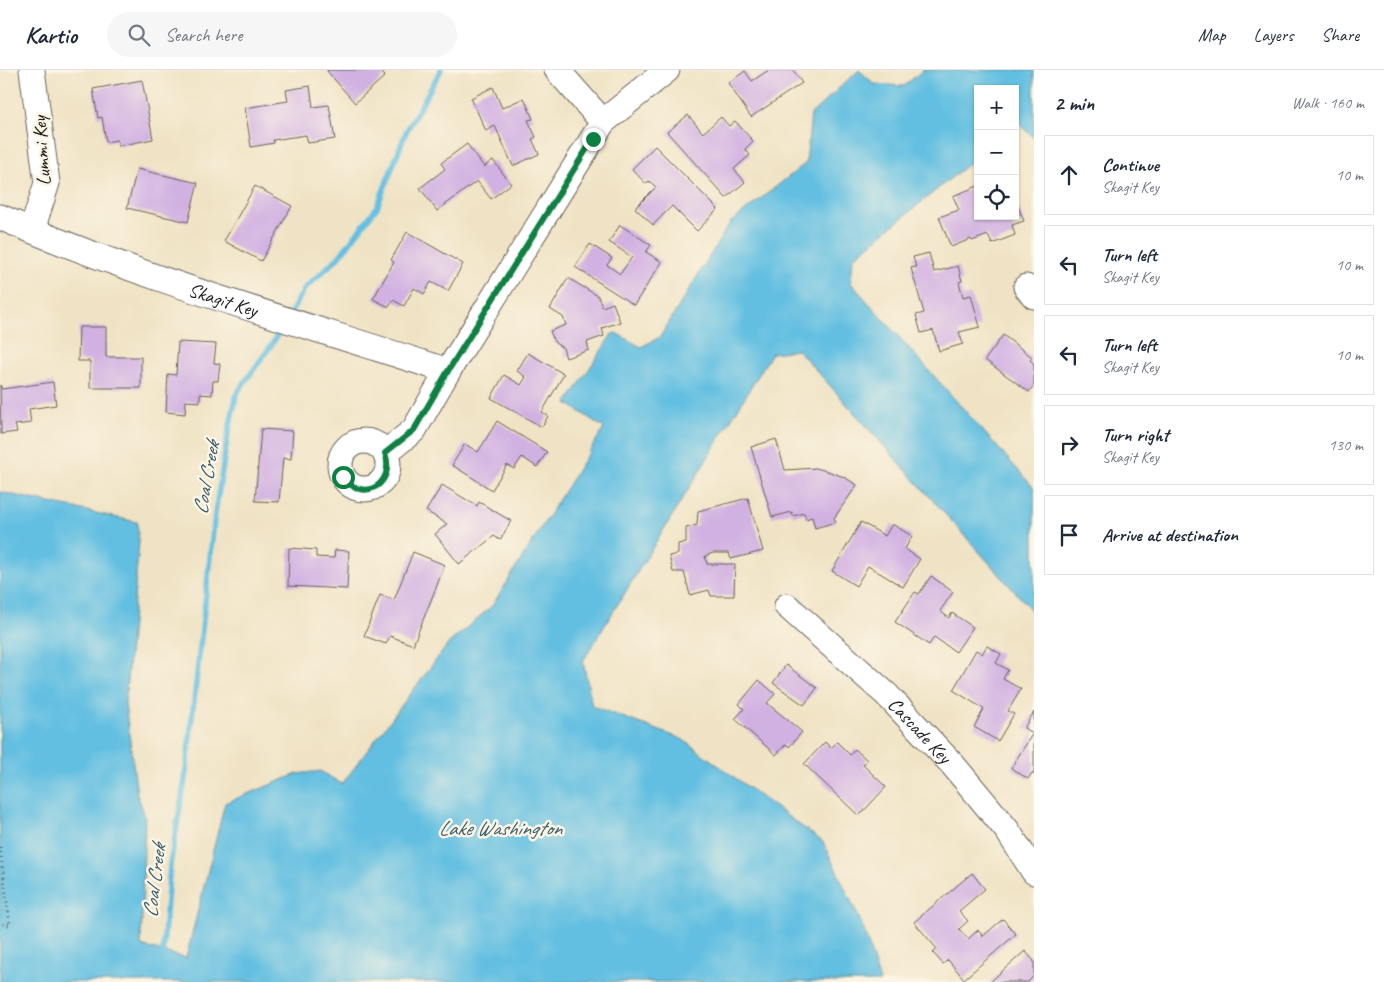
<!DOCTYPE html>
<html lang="en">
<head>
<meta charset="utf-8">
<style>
  body { margin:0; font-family:Caveat,sans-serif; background:#f6f6f7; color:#1f2937 }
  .controls { position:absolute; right:15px; top:15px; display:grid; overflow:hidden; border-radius:0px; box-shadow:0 1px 4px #0004 }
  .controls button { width:45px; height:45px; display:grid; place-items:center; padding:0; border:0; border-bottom:1px solid #e0e1e3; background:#fff; color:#1f2937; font:25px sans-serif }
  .stop { position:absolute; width:15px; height:15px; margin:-11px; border:4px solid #0b8043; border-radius:50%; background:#fff }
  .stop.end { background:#0b8043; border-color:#fff; box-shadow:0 1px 5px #0008 }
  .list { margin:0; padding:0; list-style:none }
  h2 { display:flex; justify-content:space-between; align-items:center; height:65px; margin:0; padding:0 20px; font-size:21px }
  h2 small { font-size:16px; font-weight:400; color:#747a83 }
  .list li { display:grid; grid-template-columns:32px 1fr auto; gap:15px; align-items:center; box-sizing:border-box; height:80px; margin:0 10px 10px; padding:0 10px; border:1px solid #e0e1e3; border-radius:0px }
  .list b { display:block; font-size:19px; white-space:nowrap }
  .list p { margin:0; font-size:16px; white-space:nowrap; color:#747a83 }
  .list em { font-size:16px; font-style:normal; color:#747a83 }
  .icon { flex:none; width:28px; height:28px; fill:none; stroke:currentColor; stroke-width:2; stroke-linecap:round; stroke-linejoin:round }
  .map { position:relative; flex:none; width:1034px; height:912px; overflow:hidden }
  header { display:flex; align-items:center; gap:30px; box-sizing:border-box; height:70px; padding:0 25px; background:#fff; border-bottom:1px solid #e0e1e3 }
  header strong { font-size:24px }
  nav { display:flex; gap:28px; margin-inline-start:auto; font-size:18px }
  .search { width:350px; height:45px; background:#f6f6f7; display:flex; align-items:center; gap:12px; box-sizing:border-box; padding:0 18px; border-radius:28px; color:#747a83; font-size:19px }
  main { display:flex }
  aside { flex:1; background:#fff }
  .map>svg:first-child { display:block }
  .water { fill:#63bfe1; stroke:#406e7e }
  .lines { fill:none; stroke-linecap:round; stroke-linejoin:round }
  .stream { stroke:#63bfe1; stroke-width:5.5 }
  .building { fill:#d1b1e2 }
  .minor-casing { stroke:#666257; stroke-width:27 }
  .path { stroke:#666257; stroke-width:3; stroke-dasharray:1 4; stroke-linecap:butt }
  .minor { stroke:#fff; stroke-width:25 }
  .route { stroke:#0b8043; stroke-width:6 }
  .labels { text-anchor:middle; stroke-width:5; stroke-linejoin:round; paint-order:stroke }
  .street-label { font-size:20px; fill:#1c1c1c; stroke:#fcf5e5 }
  .water-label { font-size:21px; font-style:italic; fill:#385d6b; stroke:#fcf5e5 }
</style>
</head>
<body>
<header>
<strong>Kartio</strong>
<div class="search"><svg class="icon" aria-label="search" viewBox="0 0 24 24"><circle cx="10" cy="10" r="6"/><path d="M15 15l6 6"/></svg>Search here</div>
<nav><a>Map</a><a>Layers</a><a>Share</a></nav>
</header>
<main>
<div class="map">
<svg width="1034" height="912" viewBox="0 0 1034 912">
  <rect width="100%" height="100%" fill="#fcf5e5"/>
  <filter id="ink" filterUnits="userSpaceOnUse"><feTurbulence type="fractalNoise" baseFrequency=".02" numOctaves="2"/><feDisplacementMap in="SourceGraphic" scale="10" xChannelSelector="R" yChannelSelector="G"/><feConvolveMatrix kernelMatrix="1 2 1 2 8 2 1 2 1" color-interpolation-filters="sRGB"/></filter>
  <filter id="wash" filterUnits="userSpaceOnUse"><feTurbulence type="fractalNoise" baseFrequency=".0096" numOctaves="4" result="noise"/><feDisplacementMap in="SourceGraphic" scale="20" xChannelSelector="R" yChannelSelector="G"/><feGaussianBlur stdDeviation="1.12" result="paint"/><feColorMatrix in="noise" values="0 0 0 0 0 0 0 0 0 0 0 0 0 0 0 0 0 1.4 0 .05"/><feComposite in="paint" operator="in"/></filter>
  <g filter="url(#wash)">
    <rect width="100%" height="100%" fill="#f0e3c5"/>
    <path class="water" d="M859,0L874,14L904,16L923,0H1034V68L1018,53L1015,56V19H978V86L853,188L851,213L1034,418V543L798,280L772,283L583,591L592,636L682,669L823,772L862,854L880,912H0V422L137,452L139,472L125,633L137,724L145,746L141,876L186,888L225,733L297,704L320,701L342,714L449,573L492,536L604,358L567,333L612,264L616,263L641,277L660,267L730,153L806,93L811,44Z"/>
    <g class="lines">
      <path class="stream" d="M290,244L305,218L339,187L377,137L406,62L441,0
        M162,890L170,795L185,710L215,443L229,359L237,323L272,274L283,256"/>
    </g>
    <g id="blocks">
      <path class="building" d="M328,0H384L381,2L385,6L355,33L327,1Z
        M769,0H793L802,13L751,47L728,13L745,1L752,11Z
        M142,10L153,69L118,76L117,70L106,72L102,47L98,48L93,19Z
        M310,16L313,37L329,35L335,69L308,73L306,65L273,70L274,73L251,77L245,38L288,31L286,20Z
        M493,17L502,38L524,28L533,49L528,50L536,67L532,69L539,84L513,96L495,56L486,61L471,28Z
        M688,45L703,63L721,47L729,56L735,51L753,71L745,79L750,85L734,99L745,112L726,128L667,62Z
        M467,74L484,97L493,90L511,114L491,129L477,111L437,141L420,118L445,99L441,93Z
        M655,76L718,139L697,161L672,136L653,155L635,138L656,117L649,111L646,114L632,99Z
        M137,99L198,113L188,152L127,138Z
        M255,116L292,136L261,191L224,171Z
        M978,116V146H1015V129L1024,151L1012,155L1015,165L992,174L988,165L972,171L971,169L951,177L939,147L959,140L953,126Z
        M620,155L651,175L646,182L662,192L634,235L575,197L590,174L612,188L607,195L620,204L632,187L609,172Z
        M407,162L463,194L448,221L431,212L424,224L414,218L404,236L393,230L389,237L373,229L394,192L391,190Z
        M929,183L934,202L958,196L962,211L959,212L963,227L971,225L980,257L959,262L963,274L939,281L933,260L921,263L916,245L924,243L911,198L916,197L913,187Z
        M568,208L598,226L602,237L613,233L620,252L602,258L604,266L587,272L589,280L566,288L563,278L555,273L550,261L566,255L563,247L550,239Z
        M79,257H106V287H141V318H90V291H78Z
        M1003,265L1032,287L1030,290L1034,294V315L1029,322L985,290Z
        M178,272L216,274L214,293L220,294L218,311H213L212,325L200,324V332L186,331L185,344L166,342L168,304L176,305Z
        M528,283L564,304L542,342L548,346L542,357L491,328L504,305L521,315L526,307L517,301Z
        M53,312L56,335L29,339L31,353L15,355L17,362L1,364L0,315L2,319Z
        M497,351L547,382L537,397L522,387L514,399L507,395L492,420L452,395L465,374L478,382Z
        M261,359L293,361L291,389L283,388L279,432L255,431Z
        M776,369L785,400L816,398L830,402L844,407L857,415L834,448L836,452L815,458L812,447L806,449L804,443L793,446L792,442L772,447L751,377Z
        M442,415L477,436L479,432L511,451L500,470L494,466L459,494L435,464L447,454L426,441Z
        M748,428L763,481L731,489L729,483H713L705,486L707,494H735L734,526H711L709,520L690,525L684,502H673L669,486L678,484V474L686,472V458L697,455L698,441Z
        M861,452L885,466L892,454L912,466L905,479L920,489L903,517L868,496L856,516L832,501Z
        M289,478L316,480V487L334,488L335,480L349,481L347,519L288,516Z
        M413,482L445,495L413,575L390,566L386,574L364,566L380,525L394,530Z
        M931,506L953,522L940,541L949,548L952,543L973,557L956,582L934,567L929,575L895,552L915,522L919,524Z
        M987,576L1001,584L996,593L1008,600L1003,609L1021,619L1008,641L1014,644L998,671L974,657L984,639L953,620L976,580L982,584Z
        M786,595L817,618L804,635L773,613Z
        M759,610L775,624L767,633L802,662L789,677L786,674L776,685L735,649L744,639L739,634Z
        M1034,642V704L1032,703L1028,709L1011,698L1033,663L1024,658Z
        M825,672L831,678L837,672L850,685L855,679L867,690L863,695L886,717L859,746L804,694Z
        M972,803L985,819L959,841L968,851L959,859L968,869L978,860L983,866L1003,849L1016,864L964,909L948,890L943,894L933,883L937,879L914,852Z
        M1025,881L1034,891V906L1028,912H990Z"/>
    </g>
  </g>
  <g filter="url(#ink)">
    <use href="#blocks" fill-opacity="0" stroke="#666257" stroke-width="1"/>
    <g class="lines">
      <defs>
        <g id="minor">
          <path d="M557,0L603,52"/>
          <path id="s1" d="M0,147C145,210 298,252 448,301"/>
          <path d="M32,160L47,113L32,0"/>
          <path d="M1026,217L1034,226"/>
          <circle cx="364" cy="395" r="24"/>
          <path d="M385,383L414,360L448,301L603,52L667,0"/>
          <path id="s2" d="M787,536L887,625L953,695L1007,760L1034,802"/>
        </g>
      </defs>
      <use href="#minor" class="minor-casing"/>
      <path class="path" d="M0,777L10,855L0,854"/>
      <use href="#minor" class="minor"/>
    </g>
  </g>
  <g class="lines" filter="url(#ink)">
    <path class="route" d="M343,407C363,434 396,414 385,383L414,360L448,301L593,69"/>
  </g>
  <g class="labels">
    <g class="street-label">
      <text transform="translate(41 81) rotate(-94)" y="7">Lummi Key</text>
      <text dy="7" stroke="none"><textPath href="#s1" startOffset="238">Skagit Key</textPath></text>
      <text dy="7" stroke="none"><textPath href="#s2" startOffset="182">Cascade Key</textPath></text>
    </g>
    <g class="water-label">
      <text transform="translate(206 408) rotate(-80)" y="7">Coal Creek</text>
      <text x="500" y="765">Lake Washington</text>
      <text transform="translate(154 811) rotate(-83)" y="7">Coal Creek</text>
    </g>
  </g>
</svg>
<div class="controls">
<button>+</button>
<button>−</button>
<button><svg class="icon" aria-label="locate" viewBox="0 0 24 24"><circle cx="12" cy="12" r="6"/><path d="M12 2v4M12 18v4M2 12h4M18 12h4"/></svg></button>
</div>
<div class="stop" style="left:343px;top:407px"></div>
<div class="stop end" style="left:593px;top:69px"></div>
</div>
<aside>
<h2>2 min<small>Walk · 160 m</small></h2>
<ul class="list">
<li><svg class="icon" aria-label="ahead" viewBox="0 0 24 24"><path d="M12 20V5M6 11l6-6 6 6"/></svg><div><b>Continue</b><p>Skagit Key</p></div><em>10 m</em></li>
<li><svg class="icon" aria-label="left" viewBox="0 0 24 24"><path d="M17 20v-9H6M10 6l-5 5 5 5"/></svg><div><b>Turn left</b><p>Skagit Key</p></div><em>10 m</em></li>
<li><svg class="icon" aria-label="left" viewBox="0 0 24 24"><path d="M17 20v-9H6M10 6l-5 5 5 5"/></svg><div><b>Turn left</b><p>Skagit Key</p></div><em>10 m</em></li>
<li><svg class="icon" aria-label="right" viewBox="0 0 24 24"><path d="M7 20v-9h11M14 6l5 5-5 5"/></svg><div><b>Turn right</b><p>Skagit Key</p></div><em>130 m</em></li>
<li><svg class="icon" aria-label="arrive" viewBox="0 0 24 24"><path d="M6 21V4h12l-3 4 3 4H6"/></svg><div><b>Arrive at destination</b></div></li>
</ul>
</aside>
</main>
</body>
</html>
